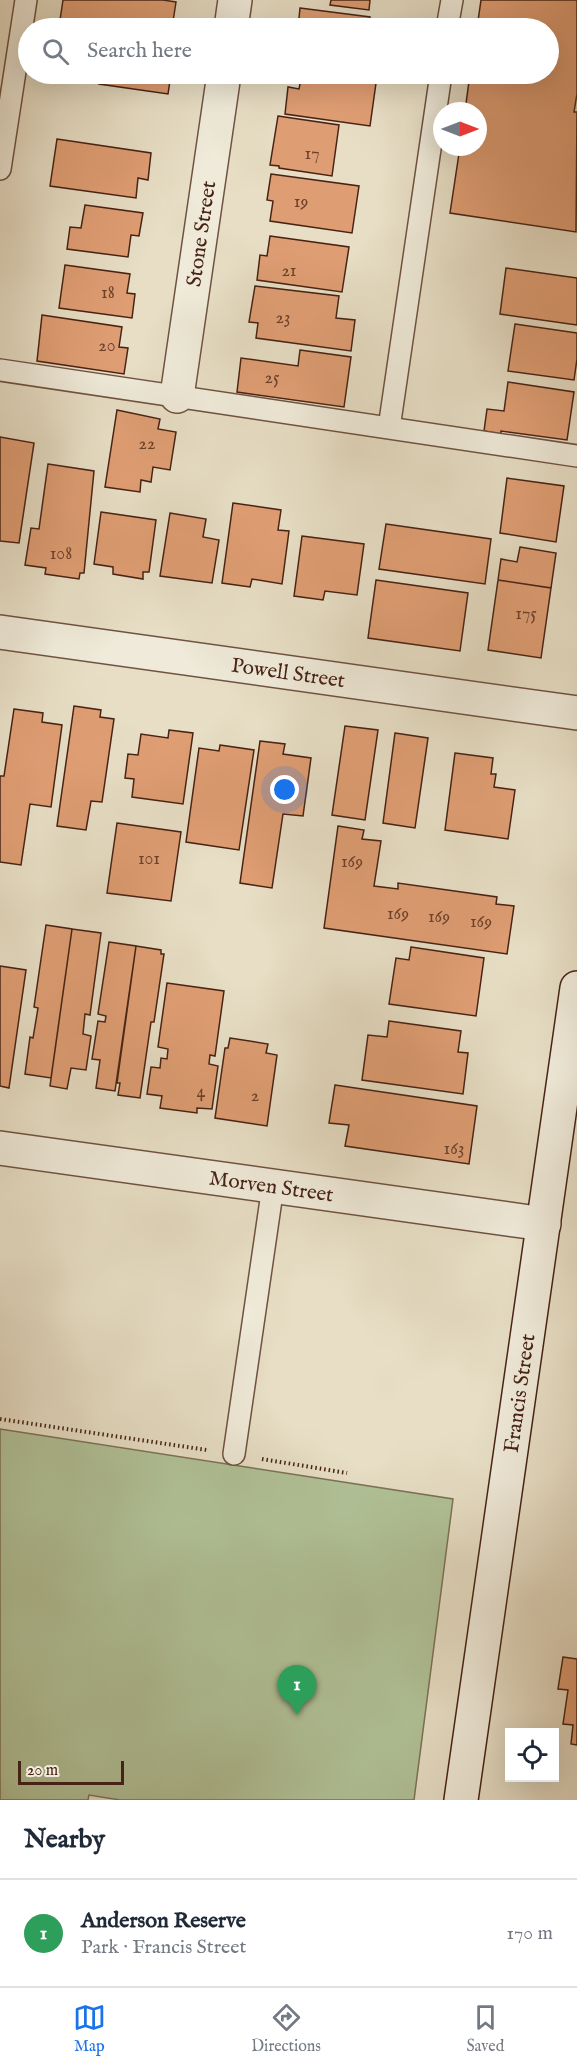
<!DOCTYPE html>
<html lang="en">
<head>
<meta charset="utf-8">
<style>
  body { margin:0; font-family:"IM FELL English",serif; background:#f2f2f3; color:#1f2937 }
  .controls { position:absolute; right:18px; bottom:18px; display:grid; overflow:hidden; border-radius:0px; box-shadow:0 6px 24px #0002 }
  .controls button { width:54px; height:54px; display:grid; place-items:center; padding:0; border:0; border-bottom:2px solid #e0e1e3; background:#fff; color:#1f2937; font:30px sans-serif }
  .compass { position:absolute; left:433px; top:102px; width:54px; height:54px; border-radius:50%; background:#fff; box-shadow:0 6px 24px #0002; rotate:90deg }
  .scale { position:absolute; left:18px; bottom:15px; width:106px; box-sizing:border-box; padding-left:6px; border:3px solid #472315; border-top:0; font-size:16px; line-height:21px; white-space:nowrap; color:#472315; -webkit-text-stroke:4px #efead9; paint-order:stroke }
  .you { position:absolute; left:285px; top:790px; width:21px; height:21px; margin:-15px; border:4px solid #fff; border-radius:50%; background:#1a73e8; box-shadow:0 0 0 9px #1a73e833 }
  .badge { display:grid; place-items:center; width:39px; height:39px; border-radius:50%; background:#1a73e8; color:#fff; font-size:20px; font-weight:700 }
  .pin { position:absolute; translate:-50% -50px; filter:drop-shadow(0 2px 3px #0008) }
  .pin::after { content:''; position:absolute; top:32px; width:21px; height:18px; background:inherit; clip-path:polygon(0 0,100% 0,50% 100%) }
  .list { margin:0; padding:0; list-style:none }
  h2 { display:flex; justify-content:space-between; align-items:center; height:78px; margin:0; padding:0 24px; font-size:26px }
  h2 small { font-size:20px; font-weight:400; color:#747a83 }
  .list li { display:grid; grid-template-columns:39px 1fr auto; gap:18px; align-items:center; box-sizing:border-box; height:108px; padding:0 24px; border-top:2px solid #e0e1e3 }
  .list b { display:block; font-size:22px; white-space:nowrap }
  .list p { margin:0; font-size:20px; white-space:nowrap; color:#747a83 }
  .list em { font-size:20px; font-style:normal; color:#747a83 }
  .icon { flex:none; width:33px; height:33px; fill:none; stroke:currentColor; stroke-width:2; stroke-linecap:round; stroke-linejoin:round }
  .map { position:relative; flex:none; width:577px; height:1800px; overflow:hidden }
  .search { position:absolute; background:#fff; box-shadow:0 6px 24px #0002; left:18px; right:18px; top:18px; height:66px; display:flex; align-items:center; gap:15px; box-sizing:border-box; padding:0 21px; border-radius:33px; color:#747a83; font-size:22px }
  .sheet { height:186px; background:#fff }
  nav { display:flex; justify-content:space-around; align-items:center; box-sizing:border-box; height:84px; border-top:2px solid #e0e1e3; background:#fff; font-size:16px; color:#747a83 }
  nav a { display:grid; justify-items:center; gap:3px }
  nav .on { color:#1a73e8 }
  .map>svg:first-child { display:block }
  .green { fill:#b1c298; stroke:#7c7256; stroke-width:1.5 }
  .building { fill:#df9d73; stroke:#472315; stroke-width:1.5 }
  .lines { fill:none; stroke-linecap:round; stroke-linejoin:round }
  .service-casing { stroke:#6f5241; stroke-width:24 }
  .minor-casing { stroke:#6f5241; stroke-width:36 }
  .secondary-casing { stroke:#472315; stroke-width:36 }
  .path { stroke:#472315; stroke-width:4; stroke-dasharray:1.5 3; stroke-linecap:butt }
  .service { stroke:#efead9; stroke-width:21 }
  .minor { stroke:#efead9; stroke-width:33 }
  .secondary { stroke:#efead9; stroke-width:33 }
  .labels { text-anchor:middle; stroke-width:4.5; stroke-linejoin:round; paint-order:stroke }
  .number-label { font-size:18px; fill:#6d422c }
  .street-label { font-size:21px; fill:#472315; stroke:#efead9 }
</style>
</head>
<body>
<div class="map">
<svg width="577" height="1800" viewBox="0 0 577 1800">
  <rect width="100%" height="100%" fill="#e7dec5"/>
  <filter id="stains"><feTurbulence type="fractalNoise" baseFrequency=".00333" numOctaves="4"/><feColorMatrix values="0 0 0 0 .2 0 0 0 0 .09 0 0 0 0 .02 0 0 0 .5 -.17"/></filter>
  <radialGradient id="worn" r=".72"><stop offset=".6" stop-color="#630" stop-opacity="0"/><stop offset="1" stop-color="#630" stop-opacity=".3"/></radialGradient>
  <path class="green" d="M0,1429L453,1499L414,1800H120L89,1795L88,1800H0Z"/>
  <path class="building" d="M63,0H163L176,2L172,28H122L60,20Z
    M331,0H370L369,10L330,5Z
    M481,0H577V94L574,112H577L576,232L450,213L460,147H478V111H465L470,74H548V28H477Z
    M300,8L370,17L369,28H291H298Z
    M100,74H171L168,94L99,84Z
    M302,74H359L377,76L370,126L285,114L288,87L299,89Z
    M278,116L339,125L332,176L279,168V166L270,165Z
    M57,139L151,153L148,180L138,178L136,198L50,186Z
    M271,174L359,186L352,233L270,221L273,201L267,200Z
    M85,205L143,213L139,236L131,235L128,257L67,249L70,227L81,228Z
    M270,236L349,247L342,292L257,280L260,255L267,256Z
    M65,265L130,274L127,293L135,294L132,318L59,308Z
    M506,268L577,278V325L500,314Z
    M255,286L339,296L336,318L355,320L351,351L256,338L258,323L249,322Z
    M42,315L122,327L119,347L128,348L124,374L37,361Z
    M515,324L577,333V359L574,380L508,371Z
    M300,350L351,357L344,407L237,392L241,358L298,366Z
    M508,382L574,392L567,440L501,431V434L484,431L487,409L504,411Z
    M117,410L160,419L158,429L176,432L170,470L153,467L151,482L141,480L140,492L105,487Z
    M0,437L34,443L19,543L0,541Z
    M48,464L94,471L84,573H80L79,579L45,574L46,568L25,565L31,528L39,529Z
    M507,478L564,486L556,542L500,533Z
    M233,503L281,510L278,530L289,531L282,584L252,579L250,587L222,583Z
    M101,512L156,520L149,572H143V579L113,574V567L94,564Z
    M170,513L206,519L203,537L219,540L212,583L160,576Z
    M386,524L491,539L485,584L379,569Z
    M302,536L364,544L357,595L325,591L323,600L294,596Z
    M520,547L556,553L551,588L498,580L501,559L517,562Z
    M376,580L468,593L460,651L368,638Z
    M498,580L551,588L541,658L488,650Z
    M74,706L101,710L100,717L114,719L102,802L91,801L86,830L57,826Z
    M14,709L43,713L42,722L62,725L51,807L30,804L21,865L0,862V776H4Z
    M345,726L378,730L365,820L332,815Z
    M169,730L193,733L183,804L132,797L134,779L125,778L128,754L138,755L141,734L168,738Z
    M395,733L428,738L415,828L383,823Z
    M260,741L285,744L283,754L311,758L303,816L283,814L272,888L240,883Z
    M220,745L254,750L239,850L186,842L199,748L219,751Z
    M455,753L493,758L491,774H496L494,787L515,790L508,839L445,830Z
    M117,823L181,832L171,901L107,893Z
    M338,826L364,830L362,839L381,841L374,886L398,889V883L497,897L496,904L514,906L507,954L324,928Z
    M46,925L72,929L51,1078L25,1074L30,1037L33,1038L38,1008L34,1007Z
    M72,929L101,933L90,1015L85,1014L83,1034L91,1036L86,1070L71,1068L67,1089L50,1086Z
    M109,942L136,946L115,1091L96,1088L100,1060L92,1059L98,1021L105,1022L106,1016L98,1014Z
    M136,946L161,950V954H164L154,1022H151L140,1098L118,1095L120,1083H117Z
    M411,947L484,958L476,1016L389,1004L396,958L409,960Z
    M0,966L26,970L9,1088L0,1086Z
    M167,983L224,991L215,1056L210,1055L209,1064L218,1066L212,1109L197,1108V1113L160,1108L162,1096L147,1094L151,1067L160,1068L161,1058L167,1059L168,1049L158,1047Z
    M389,1021L461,1031L458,1052L468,1053L463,1094L362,1080L368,1035L387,1037Z
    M230,1038L268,1044L266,1053L277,1055L267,1126L215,1118L225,1048H228Z
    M335,1085L477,1106L469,1164L345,1146L349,1125L329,1123Z
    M563,1657L577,1659V1745L571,1744L573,1725L563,1724L568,1690L558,1689Z"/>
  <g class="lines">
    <defs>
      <path id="service" d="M447,28L452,0
        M0,169L26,0
        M0,370L577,456
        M389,428L441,74
        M234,1454L273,1186"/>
      <g id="minor">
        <path d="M231,28L235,0"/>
        <path id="s1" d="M177,396L224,74"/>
        <path id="s2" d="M0,632L577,713"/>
        <path id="s3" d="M0,1148L544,1224"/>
      </g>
      <g id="secondary">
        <path id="s4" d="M461,1800L577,988"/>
      </g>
    </defs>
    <use href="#service" class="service-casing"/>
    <use href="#minor" class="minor-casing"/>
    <use href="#secondary" class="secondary-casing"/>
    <path class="path" d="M0,1419L207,1450
      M262,1459L347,1473"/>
    <use href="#service" class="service"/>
    <use href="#minor" class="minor"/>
    <use href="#secondary" class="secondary"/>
  </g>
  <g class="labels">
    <g class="number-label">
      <text x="312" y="159">17</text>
      <text x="301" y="207">19</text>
      <text x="289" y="276">21</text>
      <text x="108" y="298">18</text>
      <text x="283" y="323">23</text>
      <text x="107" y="351">20</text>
      <text x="272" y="383">25</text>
      <text x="147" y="449">22</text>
      <text x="61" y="559">108</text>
      <text x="526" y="619">175</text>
      <text x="149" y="864">101</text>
      <text x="352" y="867">169</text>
      <text x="398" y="919">169</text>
      <text x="439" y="922">169</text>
      <text x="481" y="927">169</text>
      <text x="201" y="1097">4</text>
      <text x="255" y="1101">2</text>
      <text x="454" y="1154">163</text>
    </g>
    <g class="street-label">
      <text dy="7" stroke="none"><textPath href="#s1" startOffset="164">Stone Street</textPath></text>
      <text dy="7" stroke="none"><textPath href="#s2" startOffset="291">Powell Street</textPath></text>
      <text dy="7" stroke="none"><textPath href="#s3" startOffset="274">Morven Street</textPath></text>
      <text dy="7" stroke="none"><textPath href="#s4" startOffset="411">Francis Street</textPath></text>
    </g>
  </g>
  <rect width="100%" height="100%" filter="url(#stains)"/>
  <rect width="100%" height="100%" fill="url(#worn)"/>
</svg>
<div class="controls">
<button><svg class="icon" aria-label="locate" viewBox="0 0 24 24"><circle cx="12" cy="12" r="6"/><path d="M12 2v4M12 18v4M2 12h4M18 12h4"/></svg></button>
</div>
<svg class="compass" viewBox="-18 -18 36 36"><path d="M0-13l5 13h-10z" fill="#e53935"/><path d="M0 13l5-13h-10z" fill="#747a83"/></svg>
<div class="scale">20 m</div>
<div class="you"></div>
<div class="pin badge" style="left:297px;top:1715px;background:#2e9e5b">1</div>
<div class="search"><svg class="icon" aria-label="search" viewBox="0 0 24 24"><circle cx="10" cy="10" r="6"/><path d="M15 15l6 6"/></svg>Search here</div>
</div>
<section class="sheet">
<h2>Nearby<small></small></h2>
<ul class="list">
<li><span class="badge" style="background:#2e9e5b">1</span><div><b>Anderson Reserve</b><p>Park · Francis Street</p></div><em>170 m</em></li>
</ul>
</section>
<nav>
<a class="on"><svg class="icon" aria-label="map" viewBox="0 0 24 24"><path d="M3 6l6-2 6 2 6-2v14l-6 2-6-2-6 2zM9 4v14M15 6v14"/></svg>Map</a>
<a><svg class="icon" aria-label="directions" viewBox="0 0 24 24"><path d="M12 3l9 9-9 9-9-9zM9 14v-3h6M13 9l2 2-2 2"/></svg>Directions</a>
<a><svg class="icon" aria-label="saved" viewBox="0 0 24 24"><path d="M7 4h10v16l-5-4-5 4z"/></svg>Saved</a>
</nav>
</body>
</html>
